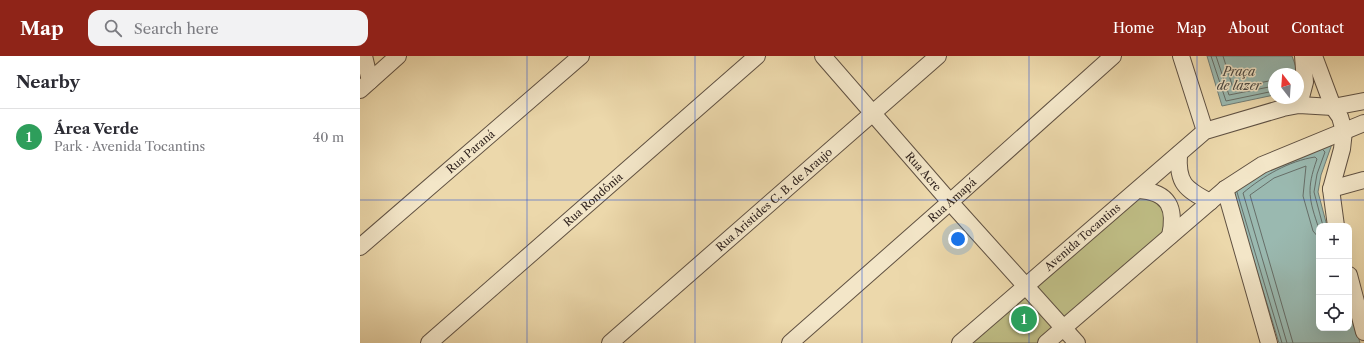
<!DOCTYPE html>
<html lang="en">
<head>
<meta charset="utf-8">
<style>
  body { margin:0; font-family:"Libre Caslon Text",serif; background:#f2f2f3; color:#2b2b33 }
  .controls { position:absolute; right:12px; bottom:12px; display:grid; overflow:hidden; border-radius:8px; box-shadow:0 4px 16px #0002 }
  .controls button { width:36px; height:36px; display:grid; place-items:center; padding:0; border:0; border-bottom:1px solid #e1e1e2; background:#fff; color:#2b2b33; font:20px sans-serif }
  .compass { position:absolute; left:908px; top:12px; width:36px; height:36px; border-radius:50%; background:#fff; box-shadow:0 4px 16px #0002; rotate:343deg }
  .you { position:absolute; left:598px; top:183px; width:14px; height:14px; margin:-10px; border:3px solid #fff; border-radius:50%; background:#1a73e8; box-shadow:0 0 0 6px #1a73e833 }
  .badge { display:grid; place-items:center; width:26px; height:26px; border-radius:50%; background:#8f2418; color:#fff; font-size:13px; font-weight:700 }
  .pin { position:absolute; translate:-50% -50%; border:2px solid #fff; box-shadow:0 1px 4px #0006 }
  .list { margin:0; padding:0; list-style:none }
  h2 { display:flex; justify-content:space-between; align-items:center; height:52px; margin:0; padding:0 16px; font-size:17px }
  h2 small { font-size:13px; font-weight:400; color:#7c7c81 }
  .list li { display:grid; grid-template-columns:26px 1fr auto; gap:12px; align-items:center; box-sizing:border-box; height:56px; padding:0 16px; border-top:1px solid #e1e1e2 }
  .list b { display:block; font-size:15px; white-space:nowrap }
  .list p { margin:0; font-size:13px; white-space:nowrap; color:#7c7c81 }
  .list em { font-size:13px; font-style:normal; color:#7c7c81 }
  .icon { flex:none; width:22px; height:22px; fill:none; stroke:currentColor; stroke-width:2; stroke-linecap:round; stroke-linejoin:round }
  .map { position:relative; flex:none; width:1004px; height:287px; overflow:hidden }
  header { display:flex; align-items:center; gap:24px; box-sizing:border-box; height:56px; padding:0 20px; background:#8f2418; color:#fff }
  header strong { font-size:19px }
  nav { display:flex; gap:22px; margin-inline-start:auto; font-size:14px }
  .search { width:280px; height:36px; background:#f2f2f3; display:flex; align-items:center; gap:10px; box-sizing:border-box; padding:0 14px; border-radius:12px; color:#7c7c81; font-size:15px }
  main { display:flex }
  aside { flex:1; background:#fff }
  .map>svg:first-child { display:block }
  .green { fill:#bebc84; stroke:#787052 }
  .water { fill:#9ab9b0; stroke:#707d76 }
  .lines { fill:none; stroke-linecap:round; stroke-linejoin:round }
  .shore { stroke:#666e68; stroke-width:1 }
  .minor-casing { stroke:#605142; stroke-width:18 }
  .minor { stroke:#f3e6c8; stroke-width:16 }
  .grid { fill:none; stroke:#1d4ed8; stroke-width:1; stroke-opacity:0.55 }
  .labels { text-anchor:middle; stroke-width:3; stroke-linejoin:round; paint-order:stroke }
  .street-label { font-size:11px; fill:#31241f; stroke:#f3e6c8 }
  .water-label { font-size:12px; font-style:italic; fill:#4b4943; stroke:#f3e6c8 }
</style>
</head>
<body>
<header>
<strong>Map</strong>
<div class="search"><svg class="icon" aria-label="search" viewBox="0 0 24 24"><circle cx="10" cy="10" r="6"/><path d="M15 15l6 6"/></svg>Search here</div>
<nav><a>Home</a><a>Map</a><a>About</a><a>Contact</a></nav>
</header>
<main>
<aside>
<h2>Nearby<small></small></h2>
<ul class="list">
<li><span class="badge" style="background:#2e9e5b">1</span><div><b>Área Verde</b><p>Park · Avenida Tocantins</p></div><em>40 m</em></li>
</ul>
</aside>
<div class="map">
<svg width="1004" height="287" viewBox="0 0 1004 287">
  <rect width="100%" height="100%" fill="#ecd8ab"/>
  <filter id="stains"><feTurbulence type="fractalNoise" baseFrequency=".005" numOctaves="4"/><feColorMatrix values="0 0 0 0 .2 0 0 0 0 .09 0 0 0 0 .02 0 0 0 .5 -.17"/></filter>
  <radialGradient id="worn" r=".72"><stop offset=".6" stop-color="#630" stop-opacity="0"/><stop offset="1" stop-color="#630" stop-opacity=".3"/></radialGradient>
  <path class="green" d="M775,140L809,148L803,180L701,265L670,231Z
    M668,233L699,268L677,287H605Z"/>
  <path class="water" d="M847,0H932L937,14L935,18H914V39L862,50Z
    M972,88L961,119L958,136L967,170H959V272H989V246L1000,287H919L872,133L906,109Z"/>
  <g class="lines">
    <path class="shore" d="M851,0L866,45L914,35
      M856,0L869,39L914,30
      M863,0L873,32L914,24
      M877,136L922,287
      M963,170L954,136L957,118L965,96L963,94
      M927,287L883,137C903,120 929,105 955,101L957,103C946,134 949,143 959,173
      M933,287L890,139L914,122L946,110L943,140L953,175L959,182"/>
    <defs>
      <g id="minor">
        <path d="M4,0L10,25"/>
        <path id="s1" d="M463,0L590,146L717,287"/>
        <path d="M821,0L845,75"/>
        <path d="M954,0L973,51L980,61L984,75L982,93L971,133L976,170"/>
        <path d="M0,34L38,0"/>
        <path d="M939,49L945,26L943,0"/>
        <path d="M819,98C817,127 825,133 850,146"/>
        <path d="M865,133L909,287"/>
        <path d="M971,133L1004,124"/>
        <path d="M779,134C809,136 816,152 810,180"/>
        <path id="s2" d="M0,191L221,0"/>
        <path d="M989,219L1004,276"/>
        <path id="s3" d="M69,287L397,0"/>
        <path id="s4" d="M250,287L578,0"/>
        <path id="s5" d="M430,287L590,146L753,0"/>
        <path id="s6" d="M600,287L845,75L923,52L939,49L973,51L1004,45"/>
        <path d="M686,287L865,133L902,109L1004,67"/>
      </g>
    </defs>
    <use href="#minor" class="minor-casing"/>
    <use href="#minor" class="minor"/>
  </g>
  <path class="grid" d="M167,0V287M335,0V287M502,0V287M669,0V287M837,0V287M0,144H1004"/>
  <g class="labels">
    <g class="street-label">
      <text dy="4" stroke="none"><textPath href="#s2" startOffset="146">Rua Paraná</textPath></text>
      <text dy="4" stroke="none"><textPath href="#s1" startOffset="153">Rua Acre</textPath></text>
      <text dy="4" stroke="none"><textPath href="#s3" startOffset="218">Rua Rondônia</textPath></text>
      <text dy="4" stroke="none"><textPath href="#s4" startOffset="218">Rua Aristides C. B. de Araujo</textPath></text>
      <text dy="4" stroke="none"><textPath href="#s5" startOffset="216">Rua Amapá</textPath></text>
      <text dy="4" stroke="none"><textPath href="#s6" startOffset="162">Avenida Tocantins</textPath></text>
    </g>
    <g class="water-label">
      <text x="879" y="20">Praça<tspan x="879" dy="14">de lazer</tspan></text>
    </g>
  </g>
  <rect width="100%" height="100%" filter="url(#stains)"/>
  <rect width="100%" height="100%" fill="url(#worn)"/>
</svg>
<div class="controls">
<button>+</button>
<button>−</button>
<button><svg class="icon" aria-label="locate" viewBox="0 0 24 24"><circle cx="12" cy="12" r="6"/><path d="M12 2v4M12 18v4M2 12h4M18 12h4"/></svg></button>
</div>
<svg class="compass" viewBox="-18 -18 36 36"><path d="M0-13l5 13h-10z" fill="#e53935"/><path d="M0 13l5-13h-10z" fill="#7c7c81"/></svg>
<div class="you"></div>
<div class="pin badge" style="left:664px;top:263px;background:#2e9e5b">1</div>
</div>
</main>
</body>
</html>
